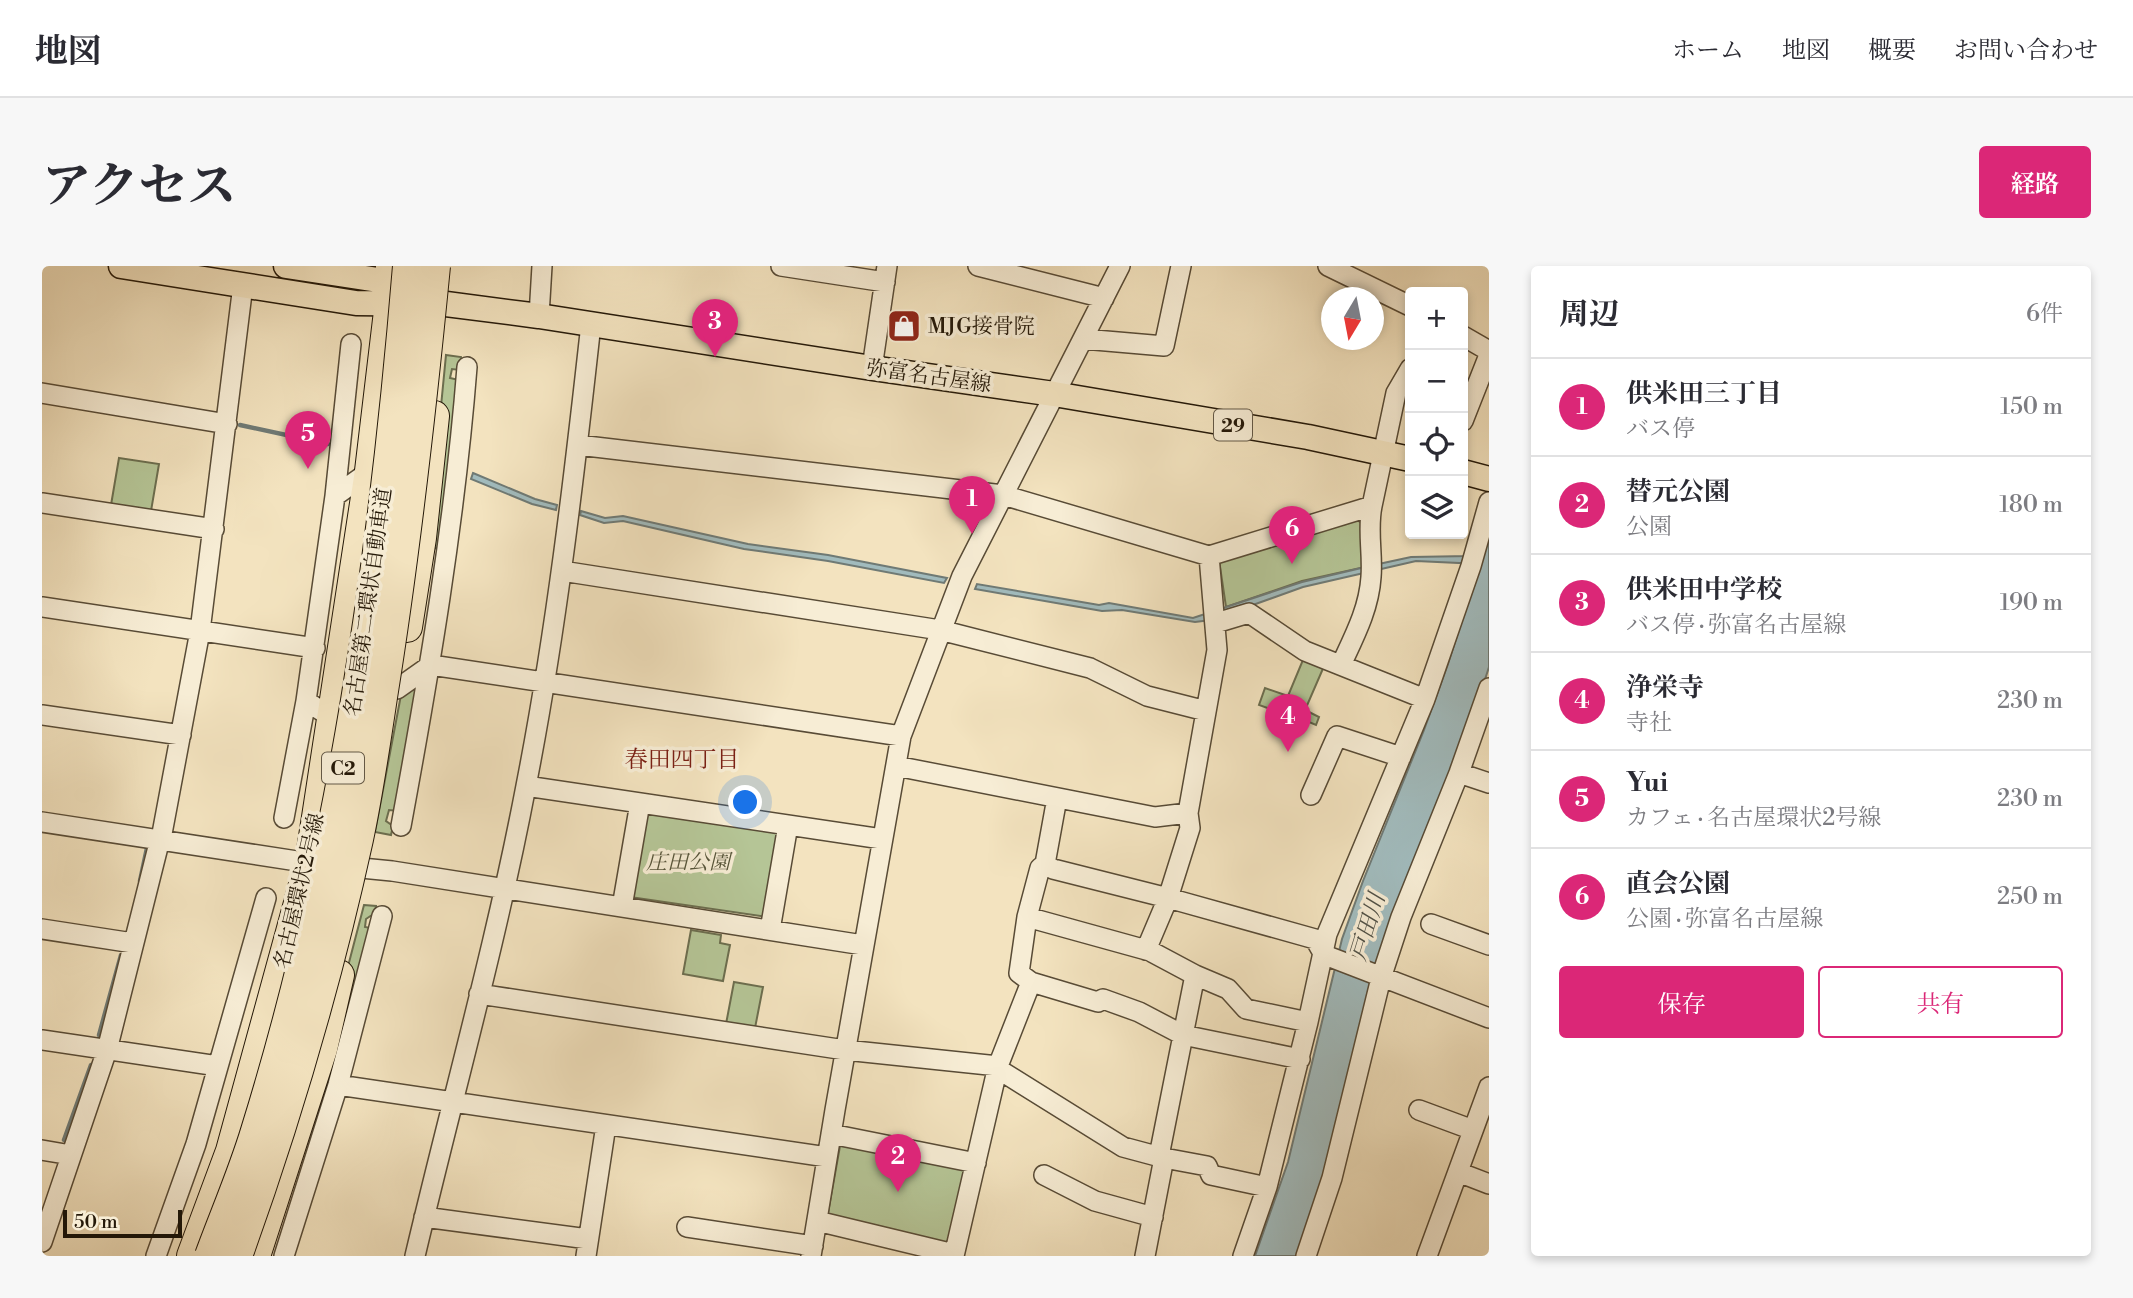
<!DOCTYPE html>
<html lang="ja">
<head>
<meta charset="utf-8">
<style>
  body { margin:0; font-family:"Libre Bodoni","Noto Serif JP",serif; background:#f7f7f7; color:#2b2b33 }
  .controls { position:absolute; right:21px; top:21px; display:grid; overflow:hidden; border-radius:7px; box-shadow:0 4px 10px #0003 }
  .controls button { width:63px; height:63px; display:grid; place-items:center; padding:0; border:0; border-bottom:2px solid #e1e1e2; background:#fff; color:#2b2b33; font:35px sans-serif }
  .compass { position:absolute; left:1279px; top:21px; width:63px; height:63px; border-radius:50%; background:#fff; box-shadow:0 4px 10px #0003; rotate:190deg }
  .scale { position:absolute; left:21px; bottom:18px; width:119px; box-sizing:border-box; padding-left:7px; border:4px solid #241808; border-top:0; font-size:19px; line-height:24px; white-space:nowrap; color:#241808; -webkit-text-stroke:5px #f7edd5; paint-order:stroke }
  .you { position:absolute; left:704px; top:537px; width:24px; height:24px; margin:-18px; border:5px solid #fff; border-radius:50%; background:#1a73e8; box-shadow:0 0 0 10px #1a73e833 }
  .badge { display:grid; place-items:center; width:46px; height:46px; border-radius:50%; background:#db2777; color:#fff; font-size:23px; font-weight:700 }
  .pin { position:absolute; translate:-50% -58px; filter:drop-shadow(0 2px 4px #0008) }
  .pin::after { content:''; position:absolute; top:37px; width:24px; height:21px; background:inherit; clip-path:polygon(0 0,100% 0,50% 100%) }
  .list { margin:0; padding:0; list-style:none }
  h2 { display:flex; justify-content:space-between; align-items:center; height:91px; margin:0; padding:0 28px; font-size:30px }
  h2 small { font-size:23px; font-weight:400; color:#7c7c81 }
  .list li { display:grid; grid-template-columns:46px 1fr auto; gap:21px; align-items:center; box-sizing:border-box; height:98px; padding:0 28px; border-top:2px solid #e1e1e2 }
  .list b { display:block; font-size:26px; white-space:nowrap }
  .list p { margin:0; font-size:23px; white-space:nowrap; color:#7c7c81 }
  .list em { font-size:23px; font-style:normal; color:#7c7c81 }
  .actions { display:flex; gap:14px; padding:21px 28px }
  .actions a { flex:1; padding:16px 0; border:2px solid #db2777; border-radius:7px; text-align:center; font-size:24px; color:#db2777 }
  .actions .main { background:#db2777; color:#fff }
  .icon { flex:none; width:38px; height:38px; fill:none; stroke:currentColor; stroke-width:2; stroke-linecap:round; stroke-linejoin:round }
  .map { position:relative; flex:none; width:1447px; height:990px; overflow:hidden; border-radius:7px }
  header { display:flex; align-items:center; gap:42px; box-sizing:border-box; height:98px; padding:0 35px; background:#fff; border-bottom:2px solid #e1e1e2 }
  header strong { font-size:33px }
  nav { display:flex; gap:38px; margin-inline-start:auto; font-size:24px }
  .intro { display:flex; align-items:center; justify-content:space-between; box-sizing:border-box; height:168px; padding:0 42px }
  h1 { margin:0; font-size:49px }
  .button { padding:18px 32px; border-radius:7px; background:#db2777; color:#fff; font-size:24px; font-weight:700 }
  main { display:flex; gap:42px; padding:0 42px }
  aside { flex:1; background:#fff; border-radius:7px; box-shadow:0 4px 10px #0003 }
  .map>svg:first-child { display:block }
  .green { fill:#b5c596; stroke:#6c6e4f; stroke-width:2 }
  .water { fill:#a1bbbd; stroke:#6f7a75; stroke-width:2 }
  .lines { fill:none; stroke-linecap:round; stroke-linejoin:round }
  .stream { stroke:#6f7a75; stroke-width:4.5 }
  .minor-casing { stroke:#584b36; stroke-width:22 }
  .major-casing { stroke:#241808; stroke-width:27 }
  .highway-casing { stroke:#241808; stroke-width:32 }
  .minor { stroke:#f7edd5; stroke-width:19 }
  .major { stroke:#f3e3bf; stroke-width:24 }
  .highway { stroke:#f3e3bf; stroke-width:30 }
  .highway-bridge-casing { stroke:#241808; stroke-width:32; stroke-linecap:butt }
  .highway-bridge { stroke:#f3e3bf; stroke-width:30 }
  .labels { text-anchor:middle; stroke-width:7; stroke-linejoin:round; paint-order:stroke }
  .shield { fill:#f7edd5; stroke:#635846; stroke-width:2 }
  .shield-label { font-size:19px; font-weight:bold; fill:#241808 }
  .poi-label { font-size:21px; fill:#241808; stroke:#f7edd5; text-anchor:start }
  .street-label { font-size:21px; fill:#241808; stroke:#f7edd5 }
  .park-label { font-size:21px; font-style:italic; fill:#57553a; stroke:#f7edd5 }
  .neighbourhood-label { font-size:23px; fill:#7a1f14; stroke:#f7edd5 }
  .water-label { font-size:23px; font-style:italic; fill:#505147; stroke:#f7edd5 }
</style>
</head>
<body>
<header>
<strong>地図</strong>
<nav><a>ホーム</a><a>地図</a><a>概要</a><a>お問い合わせ</a></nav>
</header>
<div class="intro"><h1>アクセス</h1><a class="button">経路</a></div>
<main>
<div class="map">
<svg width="1447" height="990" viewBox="0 0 1447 990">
  <rect width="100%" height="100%" fill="#f3e3bf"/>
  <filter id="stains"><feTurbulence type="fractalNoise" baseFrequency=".00286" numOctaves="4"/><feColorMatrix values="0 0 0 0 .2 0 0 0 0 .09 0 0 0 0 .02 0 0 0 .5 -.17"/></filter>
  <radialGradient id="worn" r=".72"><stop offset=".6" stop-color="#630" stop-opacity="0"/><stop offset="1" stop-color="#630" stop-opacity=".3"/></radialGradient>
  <path class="green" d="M404,89L419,91L418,104L410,103L408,112L417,114L397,283L392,282L386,274Z
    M77,192L117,198L109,245L69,239Z
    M1314,253L1322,259L1323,301L1260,315L1184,341L1177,294Z
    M1263,389L1283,398L1263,444L1277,451L1274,459L1236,443L1234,445L1217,439L1223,422L1246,430Z
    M367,419L377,421L357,545L347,544L344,555L351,560L349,569L333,566L359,429Z
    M605,546L736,567L725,651L588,631Z
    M322,639L334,640L333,647L324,653L323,661L329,662L296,793L291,792L286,777Z
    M649,664L679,669L678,677L688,679L681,715L641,708Z
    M692,716L721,721L713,762L684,758Z
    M804,876L926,904L905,981L790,953L786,947L798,880Z"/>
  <path class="water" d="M431,207L493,233L515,239L514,244L490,238L429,213Z
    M539,245L563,252L581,250L706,278L786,289L905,312L902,317L786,295L702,283L581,255L562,257L538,249Z
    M1447,266V401L1276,928L1256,990H1213L1246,896L1300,673L1321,615L1382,464L1406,398L1438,298L1374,295L1261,321L1169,354L1153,356L1080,344L1060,345L933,323L935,318L1057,339L1067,337L1151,352L1260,316L1332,299L1369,291L1427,290Z"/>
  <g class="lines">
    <path class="stream" d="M198,159L286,178
      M98,615L105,582
      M57,769L79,689
      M22,874L49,799"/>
    <defs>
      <path id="minor" d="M739,0L843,16
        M936,0L1062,32
        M1286,0L1368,40
        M497,50L500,0
        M1421,70L1447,85
        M1041,73L1122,80L1139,0
        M830,102L845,0
        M0,127L185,158
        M1421,155L1447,89
        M536,179L961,229L1167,290L1330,240L1354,127L1368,103
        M293,230L309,78
        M0,237L172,263
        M1167,290L1175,384L1146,547L1148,562L1126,632L1273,673L1281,687L1288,691L1447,752
        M520,305L898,364L1048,402L1105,430L1164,445
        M0,341L273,382
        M1174,357L1207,347L1263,385L1383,433
        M1299,399C1312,371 1327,343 1329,311C1331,287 1325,264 1330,240
        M355,423L389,399L859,470
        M0,449L139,469
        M292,453L264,435L293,230L328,205
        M854,500L1113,551L1146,547
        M1417,507L1447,517
        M484,520L840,573
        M1269,529L1295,470L1359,491
        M242,552L264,435
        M0,556L268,597L350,605L821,679
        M359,560C387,408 413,255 425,101
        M119,573L158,365L201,19
        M1003,598L1011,603L1126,632L1104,684
        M580,641L598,537
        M985,651L1108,685L1153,709L1118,885L1122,892L1103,990
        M1389,658L1447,679
        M0,663L91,677
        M728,664L746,559
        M1153,709L1186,723L1204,743L1266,756
        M989,716L1056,736L1061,733L1097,746L1141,769L1258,793
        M437,728L803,784L956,800
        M0,774L176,800
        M956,803L1081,881L1122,892L1165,900L1169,909L1225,921L1266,756L1285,668L1383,433L1429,300L1447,236
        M296,819L785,891
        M1377,844L1431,864
        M789,868L934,897
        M0,884L29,889
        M1416,906L1447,918
        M1002,909L1053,935L1111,951
        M382,951L546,973
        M775,955L912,988
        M645,961L771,980
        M0,976L65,784L118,573
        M114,990L154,878L224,632
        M242,990L296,819L340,650
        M373,990C410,833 454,678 484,520C514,367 532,212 549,58
        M544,990L564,859
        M769,990L793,844L859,470L920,310L1078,0
        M912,990L956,800L989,716L977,707L985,651L998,602L1003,598L1015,532
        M1201,990L1225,921
        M1264,990L1290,912L1339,712L1359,651L1417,507L1447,422
        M1385,990L1447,821"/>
      <path id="major" d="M79,0L314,37L404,38L497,50L830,102L1012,128L1266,171L1368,193
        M244,0L349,16L364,22
        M1421,206L1447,213"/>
      <path id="highway" d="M365,361L379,272L392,150
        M150,990L189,885L268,597L328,205L348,37L349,0
        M213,990L280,783L297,709"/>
    </defs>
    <use href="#minor" class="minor-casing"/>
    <use href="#major" class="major-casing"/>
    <use href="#highway" class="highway-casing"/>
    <use href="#minor" class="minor"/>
    <use href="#major" class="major"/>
    <use href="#highway" class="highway"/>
    <defs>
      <path id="highway-bridge" d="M168,990C183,949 201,908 214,865C301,585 342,292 366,0
        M195,990C244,854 285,714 316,573C326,526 333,478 340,431C363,288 379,144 393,0"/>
    </defs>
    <use href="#highway-bridge" class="highway-bridge-casing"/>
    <use href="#highway-bridge" class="highway-bridge"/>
  </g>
  <defs>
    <symbol id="shop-square" viewBox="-11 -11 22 22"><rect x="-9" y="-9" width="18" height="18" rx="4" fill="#8f2418" stroke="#f7edd5"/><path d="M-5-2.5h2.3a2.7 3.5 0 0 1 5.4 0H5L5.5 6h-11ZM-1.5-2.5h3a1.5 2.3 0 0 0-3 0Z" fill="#fff"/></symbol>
  </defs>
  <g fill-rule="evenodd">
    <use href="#shop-square" x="843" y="41" width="38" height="38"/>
  </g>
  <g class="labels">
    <g class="shield">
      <rect x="1172" y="143.5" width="38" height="31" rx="5"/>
      <rect x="280" y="486.5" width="42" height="31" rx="5"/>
    </g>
    <g class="shield-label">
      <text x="1191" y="166">29</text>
      <text x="301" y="509">C2</text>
    </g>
    <g class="poi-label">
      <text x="886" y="67">MJG接骨院</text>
    </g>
    <g class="street-label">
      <text transform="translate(887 110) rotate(8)" y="7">弥富名古屋線</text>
      <text transform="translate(326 336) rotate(-82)" y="7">名古屋第二環状自動車道</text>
      <text transform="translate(257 625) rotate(-77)" y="7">名古屋環状2号線</text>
    </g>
    <g class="park-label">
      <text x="646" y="603">庄田公園</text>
    </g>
    <g class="neighbourhood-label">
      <text x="640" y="501">春田四丁目</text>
    </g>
    <g class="water-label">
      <text transform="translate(1325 661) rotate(-73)" y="8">戸田川</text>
    </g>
  </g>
  <rect width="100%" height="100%" filter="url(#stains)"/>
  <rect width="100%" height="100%" fill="url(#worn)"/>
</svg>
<div class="controls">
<button>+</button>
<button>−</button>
<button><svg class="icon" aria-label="locate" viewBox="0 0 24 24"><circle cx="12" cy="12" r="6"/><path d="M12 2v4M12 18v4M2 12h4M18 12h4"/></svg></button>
<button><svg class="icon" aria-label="layers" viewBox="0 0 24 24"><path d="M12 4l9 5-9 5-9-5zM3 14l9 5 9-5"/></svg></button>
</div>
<svg class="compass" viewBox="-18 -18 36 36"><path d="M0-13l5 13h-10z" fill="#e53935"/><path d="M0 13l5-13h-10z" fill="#7c7c81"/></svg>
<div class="scale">50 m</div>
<div class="you"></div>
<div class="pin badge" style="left:930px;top:268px">1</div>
<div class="pin badge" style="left:856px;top:926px">2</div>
<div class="pin badge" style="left:673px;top:91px">3</div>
<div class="pin badge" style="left:1246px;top:486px">4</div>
<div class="pin badge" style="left:266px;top:203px">5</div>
<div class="pin badge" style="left:1250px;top:298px">6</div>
</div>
<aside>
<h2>周辺<small>6件</small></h2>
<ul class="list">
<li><span class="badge">1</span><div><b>供米田三丁目</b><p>バス停</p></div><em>150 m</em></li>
<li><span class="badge">2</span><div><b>替元公園</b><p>公園</p></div><em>180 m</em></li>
<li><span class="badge">3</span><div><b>供米田中学校</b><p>バス停 · 弥富名古屋線</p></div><em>190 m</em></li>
<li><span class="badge">4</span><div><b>浄栄寺</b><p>寺社</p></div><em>230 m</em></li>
<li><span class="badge">5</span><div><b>Yui</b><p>カフェ · 名古屋環状2号線</p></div><em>230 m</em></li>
<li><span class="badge">6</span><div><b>直会公園</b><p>公園 · 弥富名古屋線</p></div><em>250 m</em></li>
</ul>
<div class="actions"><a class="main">保存</a><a>共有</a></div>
</aside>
</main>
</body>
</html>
